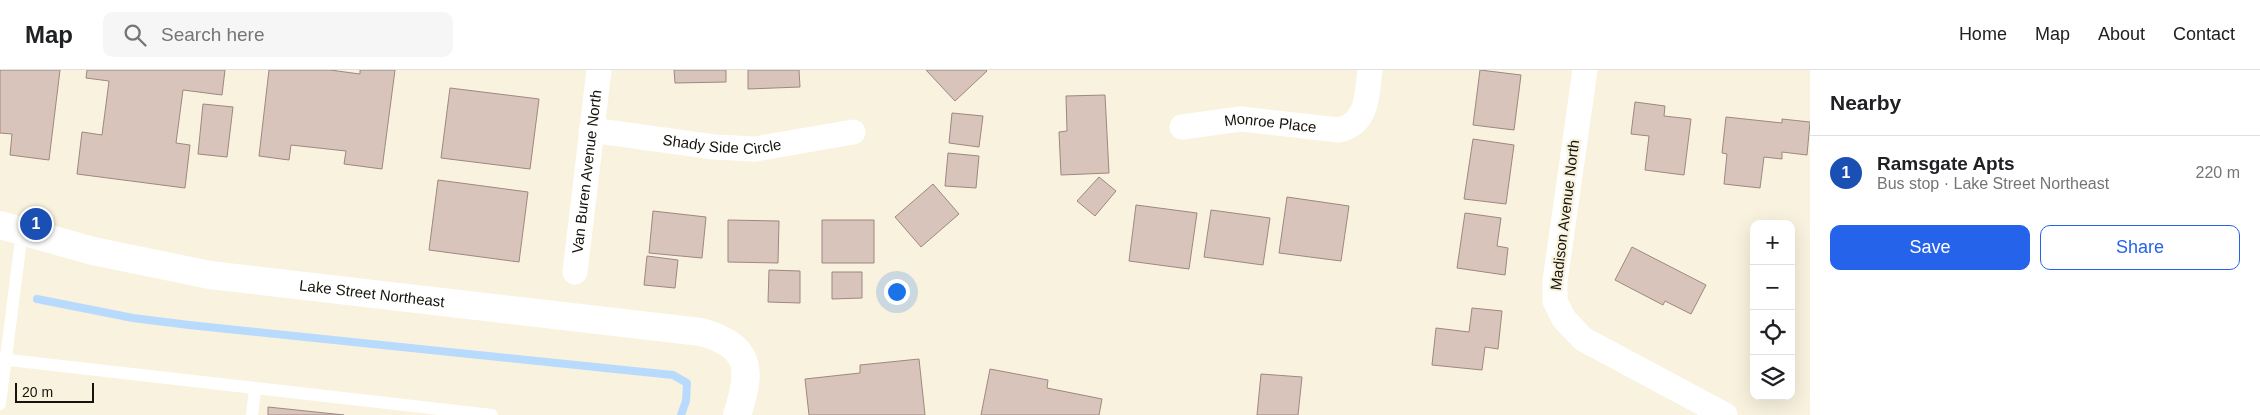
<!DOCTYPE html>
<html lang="en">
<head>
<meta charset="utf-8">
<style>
  body { margin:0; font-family:Helvetica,sans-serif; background:#f6f6f6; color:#202124 }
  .controls { position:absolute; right:15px; bottom:15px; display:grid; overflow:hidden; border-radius:10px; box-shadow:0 5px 20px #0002 }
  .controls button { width:45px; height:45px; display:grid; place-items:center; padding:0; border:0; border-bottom:1px solid #e0e0e0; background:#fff; color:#202124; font:25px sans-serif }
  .scale { position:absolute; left:15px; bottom:12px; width:79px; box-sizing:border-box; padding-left:5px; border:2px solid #15130c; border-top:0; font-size:14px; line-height:18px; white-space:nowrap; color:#15130c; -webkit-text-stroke:4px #f8f2de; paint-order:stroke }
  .you { position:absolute; left:896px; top:221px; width:18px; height:18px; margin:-12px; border:4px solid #fff; border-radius:50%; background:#1a73e8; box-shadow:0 0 0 8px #1a73e833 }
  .badge { display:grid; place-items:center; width:32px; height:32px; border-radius:50%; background:#2563eb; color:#fff; font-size:16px; font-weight:700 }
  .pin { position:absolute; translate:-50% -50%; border:2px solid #fff; box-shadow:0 1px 5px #0006 }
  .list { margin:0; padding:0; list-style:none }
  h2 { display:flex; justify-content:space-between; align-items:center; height:65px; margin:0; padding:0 20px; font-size:21px }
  h2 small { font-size:16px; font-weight:400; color:#757577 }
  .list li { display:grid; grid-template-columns:32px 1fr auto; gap:15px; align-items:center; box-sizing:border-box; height:75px; padding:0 20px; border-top:1px solid #e0e0e0 }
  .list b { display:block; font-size:19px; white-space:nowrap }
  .list p { margin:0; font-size:16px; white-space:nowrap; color:#757577 }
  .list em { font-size:16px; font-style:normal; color:#757577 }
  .actions { display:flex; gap:10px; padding:15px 20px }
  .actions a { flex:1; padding:11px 0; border:1px solid #2563eb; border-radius:10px; text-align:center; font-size:18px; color:#2563eb }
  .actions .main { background:#2563eb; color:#fff }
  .icon { flex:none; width:28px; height:28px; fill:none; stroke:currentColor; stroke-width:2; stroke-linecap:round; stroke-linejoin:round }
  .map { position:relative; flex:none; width:1810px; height:345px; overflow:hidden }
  header { display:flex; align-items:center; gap:30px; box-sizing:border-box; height:70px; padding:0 25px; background:#fff; border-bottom:1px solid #e0e0e0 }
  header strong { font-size:24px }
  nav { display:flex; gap:28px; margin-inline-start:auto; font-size:18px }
  .search { width:350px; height:45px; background:#f6f6f6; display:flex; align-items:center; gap:12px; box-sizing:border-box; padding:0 18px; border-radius:10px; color:#757577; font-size:19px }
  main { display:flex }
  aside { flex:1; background:#fff }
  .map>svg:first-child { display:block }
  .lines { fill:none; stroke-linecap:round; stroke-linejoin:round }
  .stream { stroke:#b8dbfd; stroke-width:8 }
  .building { fill:#d9c4bc; stroke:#9c8880 }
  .service { stroke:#fff; stroke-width:12 }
  .minor { stroke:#fff; stroke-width:25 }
  .tertiary { stroke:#fff; stroke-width:28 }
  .labels { text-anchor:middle; stroke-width:4.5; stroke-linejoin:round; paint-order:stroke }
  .street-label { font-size:15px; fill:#15130c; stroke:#f8f2de }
</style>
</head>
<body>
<header>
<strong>Map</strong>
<div class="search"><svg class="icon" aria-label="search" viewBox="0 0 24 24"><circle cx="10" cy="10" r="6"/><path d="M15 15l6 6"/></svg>Search here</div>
<nav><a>Home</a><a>Map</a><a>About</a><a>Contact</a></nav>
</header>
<main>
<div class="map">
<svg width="1810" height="345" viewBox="0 0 1810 345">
  <rect width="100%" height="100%" fill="#f8f2de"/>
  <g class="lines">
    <path class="stream" d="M37,229L133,248L189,255L673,305L687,313L686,331L681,345"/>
  </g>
  <path class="building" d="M0,0H60L49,90L10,85L12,64L0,63Z
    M87,0H225L222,25L183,20L176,73L190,75L185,118L77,104L82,62L102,65L109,11L86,8Z
    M269,0H330L360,4V0H395L382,99L344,94L346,81L291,75L289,90L259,86Z
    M674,0H726V12L675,13Z
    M748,0H799L800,17L748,19Z
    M926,0H986L987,1L955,31Z
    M1480,0L1521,5L1514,60L1473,55Z
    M450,18L539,29L530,99L441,88Z
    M1105,25L1109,103L1061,105L1059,62L1067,61L1066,26Z
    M1635,32L1665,36L1664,46L1691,49L1684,105L1645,100L1649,66L1631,64Z
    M203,34L233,37L227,87L198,84Z
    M952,43L983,46L979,77L949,73Z
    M1726,47L1782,53V49L1810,52L1807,85L1782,82V89L1764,87L1760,118L1724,114L1727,84L1722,83Z
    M1473,69L1514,75L1506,134L1464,129Z
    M948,83L979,86L976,118L945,116Z
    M1099,107L1116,121L1095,146L1077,131Z
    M438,110L528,122L519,192L429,180Z
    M933,114L959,144L921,177L895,147Z
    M1287,127L1349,136L1341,191L1279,183Z
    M1136,135L1197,143L1189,199L1129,191Z
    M1211,140L1270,148L1263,195L1204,187Z
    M653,141L706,147L702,188L649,183Z
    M1465,143L1501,148L1497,176L1508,178L1505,205L1457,198Z
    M728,150L779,151L778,193L728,192Z
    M822,150H874V193H822Z
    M1632,177L1706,215L1691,244L1665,231L1663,235L1615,210Z
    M647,186L678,190L675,218L644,215Z
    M769,200L800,201V233L768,232Z
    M832,202H862V228L832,229Z
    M1472,238L1502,241L1498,279L1485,277L1482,300L1432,295L1436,258L1469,262Z
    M919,289L925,345H809L805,309L860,303V295Z
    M990,299L1048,310L1047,318L1102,329L1099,345H981Z
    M1261,304L1302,307L1298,345H1257Z
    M268,337L344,345H268Z"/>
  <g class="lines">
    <path class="service" d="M0,289L492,345
      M0,334L22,162
      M252,345L255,320"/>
    <g class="minor">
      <path d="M1585,0L1555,211V231L1564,249L1583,269L1725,345"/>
      <path id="s1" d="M1182,57L1241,49L1339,60C1368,54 1367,24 1370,0"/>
      <path id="s2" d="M591,60L714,77L755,79L853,62"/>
      <path id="s3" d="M575,202L599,0"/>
    </g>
    <path class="tertiary" id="s4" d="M0,155L93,181L210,205L701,262C752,276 752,300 737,345"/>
  </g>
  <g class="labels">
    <g class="street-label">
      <text dy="5" stroke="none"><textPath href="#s1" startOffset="89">Monroe Place</textPath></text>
      <text dy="5" stroke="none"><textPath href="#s2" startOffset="132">Shady Side Circle</textPath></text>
      <text dy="5" stroke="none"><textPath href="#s3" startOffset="101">Van Buren Avenue North</textPath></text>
      <text transform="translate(1565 145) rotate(-83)" y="5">Madison Avenue North</text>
      <text dy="5" stroke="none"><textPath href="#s4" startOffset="379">Lake Street Northeast</textPath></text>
    </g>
  </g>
</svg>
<div class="controls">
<button>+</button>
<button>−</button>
<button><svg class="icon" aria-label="locate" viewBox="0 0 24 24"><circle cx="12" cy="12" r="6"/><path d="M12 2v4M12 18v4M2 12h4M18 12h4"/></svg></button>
<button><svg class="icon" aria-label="layers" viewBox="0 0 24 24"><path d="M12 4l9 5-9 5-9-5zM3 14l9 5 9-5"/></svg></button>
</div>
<div class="scale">20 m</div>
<div class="you"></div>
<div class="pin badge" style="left:36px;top:154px;background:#1a4fb4">1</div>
</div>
<aside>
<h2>Nearby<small></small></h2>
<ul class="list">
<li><span class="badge" style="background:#1a4fb4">1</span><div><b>Ramsgate Apts</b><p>Bus stop · Lake Street Northeast</p></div><em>220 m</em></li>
</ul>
<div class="actions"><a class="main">Save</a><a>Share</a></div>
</aside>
</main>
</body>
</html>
